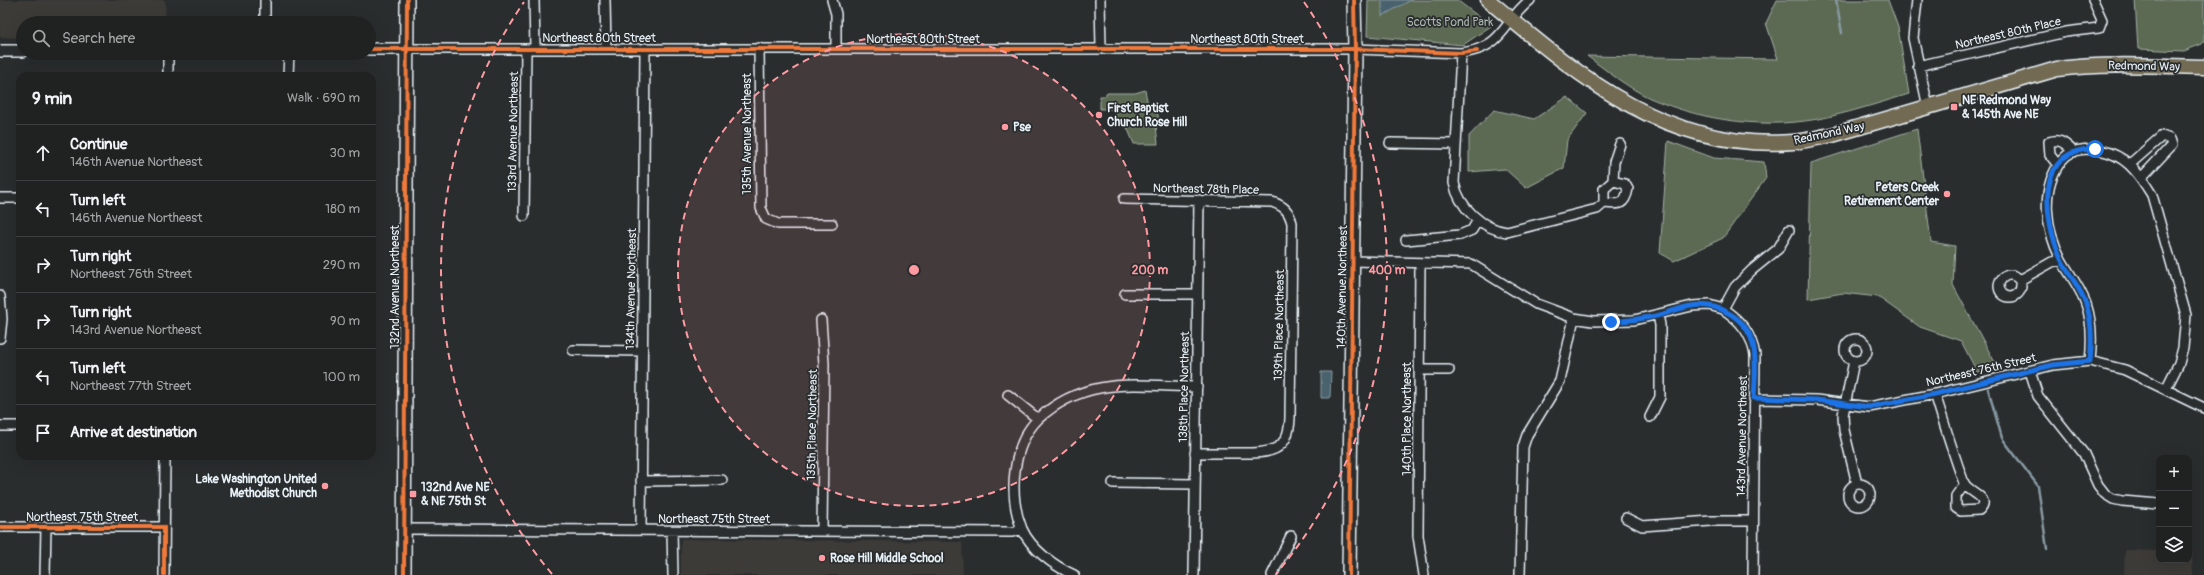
<!DOCTYPE html>
<html lang="en">
<head>
<meta charset="utf-8">
<style>
  body { margin:0; font-family:Pangolin,sans-serif; background:#2d2f2f; color:#f1f3f6 }
  .controls { position:absolute; right:12px; bottom:12px; display:grid; overflow:hidden; border-radius:8px; box-shadow:0 4px 16px #0002 }
  .controls button { width:36px; height:36px; display:grid; place-items:center; padding:0; border:0; border-bottom:1px solid #3d3f40; background:#202222; color:#f1f3f6; font:20px sans-serif }
  .stop { position:absolute; width:12px; height:12px; margin:-9px; border:3px solid #1a73e8; border-radius:50%; background:#fff }
  .stop.end { background:#1a73e8; border-color:#fff; box-shadow:0 1px 4px #0008 }
  .list { margin:0; padding:0; list-style:none }
  h2 { display:flex; justify-content:space-between; align-items:center; height:52px; margin:0; padding:0 16px; font-size:17px }
  h2 small { font-size:13px; font-weight:400; color:#a2a4a5 }
  .list li { display:grid; grid-template-columns:26px 1fr auto; gap:12px; align-items:center; box-sizing:border-box; height:56px; padding:0 16px; border-top:1px solid #3d3f40 }
  .list b { display:block; font-size:15px; white-space:nowrap }
  .list p { margin:0; font-size:13px; white-space:nowrap; color:#a2a4a5 }
  .list em { font-size:13px; font-style:normal; color:#a2a4a5 }
  .icon { flex:none; width:22px; height:22px; fill:none; stroke:currentColor; stroke-width:2; stroke-linecap:round; stroke-linejoin:round }
  .map { position:relative; flex:none; width:2204px; height:575px; overflow:hidden }
  .search { position:absolute; background:#202222; box-shadow:0 4px 16px #0002; left:16px; top:16px; width:360px; height:44px; display:flex; align-items:center; gap:10px; box-sizing:border-box; padding:0 14px; border-radius:22px; color:#a2a4a5; font-size:15px }
  .panel { position:absolute; background:#202222; box-shadow:0 4px 16px #0002; left:16px; top:72px; width:360px; height:388px; border-radius:12px }
  .map>svg:first-child { display:block }
  .built { fill:#3d3b38 }
  .green { fill:#5d6b53; stroke:#a2aea6 }
  .water { fill:#48626d; stroke:#889ba5 }
  .lines { fill:none; stroke-linecap:round; stroke-linejoin:round }
  .stream { stroke:#889ba5; stroke-width:2.5 }
  .minor-casing { stroke:#e8f1f8; stroke-width:12 }
  .tertiary-casing { stroke:#e8f1f8; stroke-width:14 }
  .secondary-casing { stroke:#e8f1f8; stroke-width:16 }
  .primary-casing { stroke:#e8f1f8; stroke-width:17 }
  .minor { stroke:#2a2d2e; stroke-width:9 }
  .tertiary { stroke:#2a2d2e; stroke-width:11 }
  .secondary { stroke:#2a2d2e; stroke-width:13 }
  .primary { stroke:#736b52; stroke-width:14 }
  .cycleway-casing { stroke:#2a2d2e; stroke-width:6 }
  .cycleway { stroke:#f17a3a; stroke-width:4 }
  .route { stroke:#1a73e8; stroke-width:5 }
  .ring { fill:none; stroke:#ff9aa2; stroke-width:2; stroke-dasharray:7 5 }
  .poi-dot { fill:#ff9aa2; stroke:#2a2d2e; stroke-width:1.5 }
  .labels { text-anchor:middle; stroke-width:3.5; stroke-linejoin:round; paint-order:stroke }
  .park-label { font-size:12px; fill:#a9b5ae; stroke:#2a2d2e }
  .street-label { font-size:12px; fill:#e8f1f8; stroke:#2a2d2e }
  .poi-label { font-size:12px; font-weight:bold; fill:#e8f1f8; stroke:#2a2d2e; text-anchor:start }
  .centre { fill:#ff9aa2; stroke:#2a2d2e; stroke-width:2 }
  .ring-label { font-size:12px; text-anchor:middle; font-weight:bold; fill:#ff9aa2; stroke:#2a2d2e; stroke-width:3.5; stroke-linejoin:round; paint-order:stroke }
</style>
</head>
<body>
<div class="map">
<svg width="2204" height="575" viewBox="0 0 2204 575">
  <rect width="100%" height="100%" fill="#2a2d2e"/>
  <filter id="ink" filterUnits="userSpaceOnUse"><feTurbulence type="fractalNoise" baseFrequency=".025" numOctaves="2"/><feDisplacementMap in="SourceGraphic" scale="8" xChannelSelector="R" yChannelSelector="G"/><feConvolveMatrix kernelMatrix="1 2 1 2 8 2 1 2 1" color-interpolation-filters="sRGB"/></filter>
  <g filter="url(#ink)">
    <path class="built" d="M0,0H165L166,23H23V38L0,37Z
      M681,539L962,542L963,575H681Z
      M2125,550L2159,551V560H2189V551L2192,552L2193,575H2124Z"/>
    <path class="green" d="M1368,0H1457L1491,26L1463,45L1367,36Z
      M1777,0H1888L1898,27L1909,94C1882,102 1855,111 1828,117C1769,130 1705,122 1650,98C1628,88 1607,71 1587,56L1778,59L1766,23Z
      M2135,0H2204V40L2202,44L2184,51L2138,49Z
      M1145,90L1148,105L1152,111L1157,112L1160,123L1156,126L1158,144H1134L1124,120H1116V109H1100V96H1106V93H1135Z
      M1567,97L1587,113L1567,140L1564,168L1526,188L1505,169L1469,172V136L1494,110L1534,119Z
      M1917,129L1931,242L1955,246L1953,285L1998,368L1977,372L1961,341L1920,327L1878,297L1843,293L1808,299L1811,163Z
      M1668,141L1714,158L1764,162L1766,178L1723,238L1674,261L1660,253Z"/>
    <path class="water" d="M1382,0H1411L1382,16Z
      M1321,372H1331L1330,398H1321Z"/>
    <g class="lines">
      <path class="stream" d="M1836,0L1842,33
        M1988,389L2002,438L2038,486L2047,549"/>
      <defs>
        <path id="minor" d="M265,0V23
          M534,0L535,48
          M605,0L606,49
          M832,0L836,14V49
          M1100,0L1101,48
          M1917,0L1913,38L1928,107
          M759,48L761,208L766,219L778,224H832
          M407,49H1355L1461,53C1504,48 1502,23 1530,0
          M1461,53L1454,183C1459,207 1482,229 1507,232L1597,209L1604,203V189L1613,181L1625,184L1628,189C1625,205 1620,205 1604,203
          M1918,66L2066,32L2099,28L2102,20L2093,0
          M168,76V53
          M288,76L289,53
          M1390,143L1456,144
          M2130,164L2162,136L2170,139L2172,145L2142,177
          M2058,165L2050,155L2049,142C2061,138 2065,144 2074,152
          M1613,181L1614,162L1620,144
          M0,198H20
          M1124,199L1272,202C1284,206 1289,211 1292,223L1290,418C1289,454 1267,453 1238,453C1224,453 1209,453 1195,453
          M524,216L526,49
          M1406,240L1460,235L1472,230L1478,220
          M1353,261L1471,264L1536,304L1574,318L1593,321L1634,320L1692,306L1709,305L1723,309L1735,287L1752,270L1778,249L1789,230
          M1420,263L1418,536L1424,575
          M1999 286a11 11 0 1 1 22 0a11 11 0 1 1-22 0Z
          M2020,280L2052,262L2061,260
          M1125,294H1197
          M0,296L2,319L0,338
          M1723,309C1741,321 1751,333 1755,355L1753,575
          M821,320L824,364L822,531
          M1845 350a11 11 0 1 1 22 0a11 11 0 1 1-22 0Z
          M573,350L642,351
          M1854,361L1843,415L1844,430L1857,484
          M2090,361C2092,343 2092,321 2086,304C2081,289 2070,275 2062,261C2046,231 2039,189 2062,160C2073,146 2095,148 2110,153C2130,160 2141,177 2152,195L2186,315L2183,348L2179,363L2166,389
          M1419,370H1449
          M2030,371L2038,396L2084,454L2098,485L2105,494L2113,499L2122,501L2159,504
          M1935,394C1944,423 1953,453 1964,483C1967,492 1993,497 1979,510L1961,511L1956,508V496L1964,485
          M1008,395L1038,419C1086,375 1137,386 1197,387
          M1754,399L1816,400L1869,407L1935,394L2053,365L2090,361L2125,370L2204,408
          M1650,417L1660,397V325L1658,315
          M1038,419C1012,445 1008,495 1022,529C1031,549 1054,566 1074,575
          M0,426H20
          M641,481L722,480
          M1113,483L1195,484
          M1848 495a11 11 0 1 1 22 0a11 11 0 1 1-22 0Z
          M1626,518L1642,526L1711,521H1753
          M0,527H164
          M404,529L1012,532L1022,529
          M641,530L645,48
          M672,531L673,575
          M45,575L46,527
          M164,575L165,456
          M1194,575L1199,200
          M1272,575L1291,536
          M1520,575L1523,447L1527,435L1560,381L1574,318"/>
        <path id="tertiary" d="M369,49H407
          M0,51H23"/>
        <path id="secondary" d="M404,575L407,0
          M1349,575L1355,49L1354,0"/>
        <path id="primary" d="M1488,0C1579,76 1666,152 1793,142C1806,141 1819,137 1832,135L2057,69C2106,63 2155,66 2204,67"/>
      </defs>
      <use href="#minor" class="minor-casing"/>
      <use href="#tertiary" class="tertiary-casing"/>
      <use href="#secondary" class="secondary-casing"/>
      <use href="#primary" class="primary-casing"/>
      <use href="#minor" class="minor"/>
      <use href="#tertiary" class="tertiary"/>
      <use href="#secondary" class="secondary"/>
      <use href="#primary" class="primary"/>
      <defs>
        <path id="cycleway" d="M369,49H1355L1461,53L1477,51
          M0,527H164V575
          M404,575L407,0
          M1349,575L1355,49L1354,0"/>
      </defs>
      <use href="#cycleway" class="cycleway-casing"/>
      <use href="#cycleway" class="cycleway"/>
    </g>
  </g>
  <g class="lines" filter="url(#ink)">
    <path class="route" d="M1611,322C1626,321 1641,319 1656,316C1668,313 1679,308 1691,306C1717,302 1746,317 1753,344C1757,361 1755,381 1754,398L1816,400L1869,407L1935,394L2053,365L2090,361C2092,343 2092,321 2086,304C2080,287 2068,274 2061,259C2044,220 2033,148 2095,149"/>
  </g>
  <circle cx="914" cy="270" r="236" fill="#ff9aa2" fill-opacity=".12"/>
  <g class="ring">
    <circle cx="914" cy="270" r="236"/>
    <path d="M552 574A473 473 0 0 1 524 2M1304 2A473 473 0 0 1 1276 574"/>
  </g>
  <g class="poi-dot">
    <rect x="1950" y="103" width="8" height="8" rx="2"/>
    <circle cx="1099" cy="115" r="4"/>
    <circle cx="1005" cy="127" r="4"/>
    <circle cx="1947" cy="194" r="4"/>
    <circle cx="325" cy="486" r="4"/>
    <rect x="409" y="490" width="8" height="8" rx="2"/>
    <circle cx="822" cy="558" r="4"/>
  </g>
  <g class="labels">
    <g class="park-label">
      <text x="1450" y="26">Scotts Pond Park</text>
    </g>
    <g class="street-label">
      <text transform="translate(2008 33) rotate(-13)" y="4">Northeast 80th Place</text>
      <text x="599" y="42">Northeast 80th Street</text>
      <text x="923" y="43">Northeast 80th Street</text>
      <text x="1247" y="43">Northeast 80th Street</text>
      <text transform="translate(2144 66) rotate(1)" y="4">Redmond Way</text>
      <text transform="translate(513 132) rotate(-89)" y="4">133rd Avenue Northeast</text>
      <text transform="translate(1829 133) rotate(-12)" y="4">Redmond Way</text>
      <text transform="translate(747 134) rotate(-90)" y="4">135th Avenue Northeast</text>
      <text transform="translate(1206 189) rotate(1)" y="4">Northeast 78th Place</text>
      <text transform="translate(395 287) rotate(-90)" y="4">132nd Avenue Northeast</text>
      <text transform="translate(1342 287) rotate(-89)" y="4">140th Avenue Northeast</text>
      <text transform="translate(631 289) rotate(-89)" y="4">134th Avenue Northeast</text>
      <text transform="translate(1279 325) rotate(-89)" y="4">139th Place Northeast</text>
      <text transform="translate(1981 370) rotate(-13)" y="4">Northeast 76th Street</text>
      <text transform="translate(1184 387) rotate(-89)" y="4">138th Place Northeast</text>
      <text transform="translate(1407 419) rotate(-90)" y="4">140th Place Northeast</text>
      <text transform="translate(812 425) rotate(-89)" y="4">135th Place Northeast</text>
      <text transform="translate(1742 436) rotate(-89)" y="4">143rd Avenue Northeast</text>
      <text x="82" y="521">Northeast 75th Street</text>
      <text x="714" y="523">Northeast 75th Street</text>
    </g>
    <g class="poi-label">
      <text x="1962" y="104">NE Redmond Way<tspan x="1962" dy="14">&amp; 145th Ave NE</tspan></text>
      <text x="1107" y="112">First Baptist<tspan x="1107" dy="14">Church Rose Hill</tspan></text>
      <text x="1013" y="131">Pse</text>
      <text x="1939" y="191" text-anchor="end">Peters Creek<tspan x="1939" dy="14">Retirement Center</tspan></text>
      <text x="317" y="483" text-anchor="end">Lake Washington United<tspan x="317" dy="14">Methodist Church</tspan></text>
      <text x="421" y="491">132nd Ave NE<tspan x="421" dy="14">&amp; NE 75th St</tspan></text>
      <text x="830" y="562">Rose Hill Middle School</text>
    </g>
  </g>
  <circle cx="914" cy="270" r="6" class="centre"/>
  <g class="ring-label">
    <text x="1150" y="274">200 m</text>
    <text x="1387" y="274">400 m</text>
  </g>
</svg>
<div class="controls">
<button>+</button>
<button>−</button>
<button><svg class="icon" aria-label="layers" viewBox="0 0 24 24"><path d="M12 4l9 5-9 5-9-5zM3 14l9 5 9-5"/></svg></button>
</div>
<div class="stop" style="left:2095px;top:149px"></div>
<div class="stop end" style="left:1611px;top:322px"></div>
<div class="search"><svg class="icon" aria-label="search" viewBox="0 0 24 24"><circle cx="10" cy="10" r="6"/><path d="M15 15l6 6"/></svg>Search here</div>
<section class="panel">
<h2>9 min<small>Walk · 690 m</small></h2>
<ul class="list">
<li><svg class="icon" aria-label="ahead" viewBox="0 0 24 24"><path d="M12 20V5M6 11l6-6 6 6"/></svg><div><b>Continue</b><p>146th Avenue Northeast</p></div><em>30 m</em></li>
<li><svg class="icon" aria-label="left" viewBox="0 0 24 24"><path d="M17 20v-9H6M10 6l-5 5 5 5"/></svg><div><b>Turn left</b><p>146th Avenue Northeast</p></div><em>180 m</em></li>
<li><svg class="icon" aria-label="right" viewBox="0 0 24 24"><path d="M7 20v-9h11M14 6l5 5-5 5"/></svg><div><b>Turn right</b><p>Northeast 76th Street</p></div><em>290 m</em></li>
<li><svg class="icon" aria-label="right" viewBox="0 0 24 24"><path d="M7 20v-9h11M14 6l5 5-5 5"/></svg><div><b>Turn right</b><p>143rd Avenue Northeast</p></div><em>90 m</em></li>
<li><svg class="icon" aria-label="left" viewBox="0 0 24 24"><path d="M17 20v-9H6M10 6l-5 5 5 5"/></svg><div><b>Turn left</b><p>Northeast 77th Street</p></div><em>100 m</em></li>
<li><svg class="icon" aria-label="arrive" viewBox="0 0 24 24"><path d="M6 21V4h12l-3 4 3 4H6"/></svg><div><b>Arrive at destination</b></div></li>
</ul>
</section>
</div>
</body>
</html>
